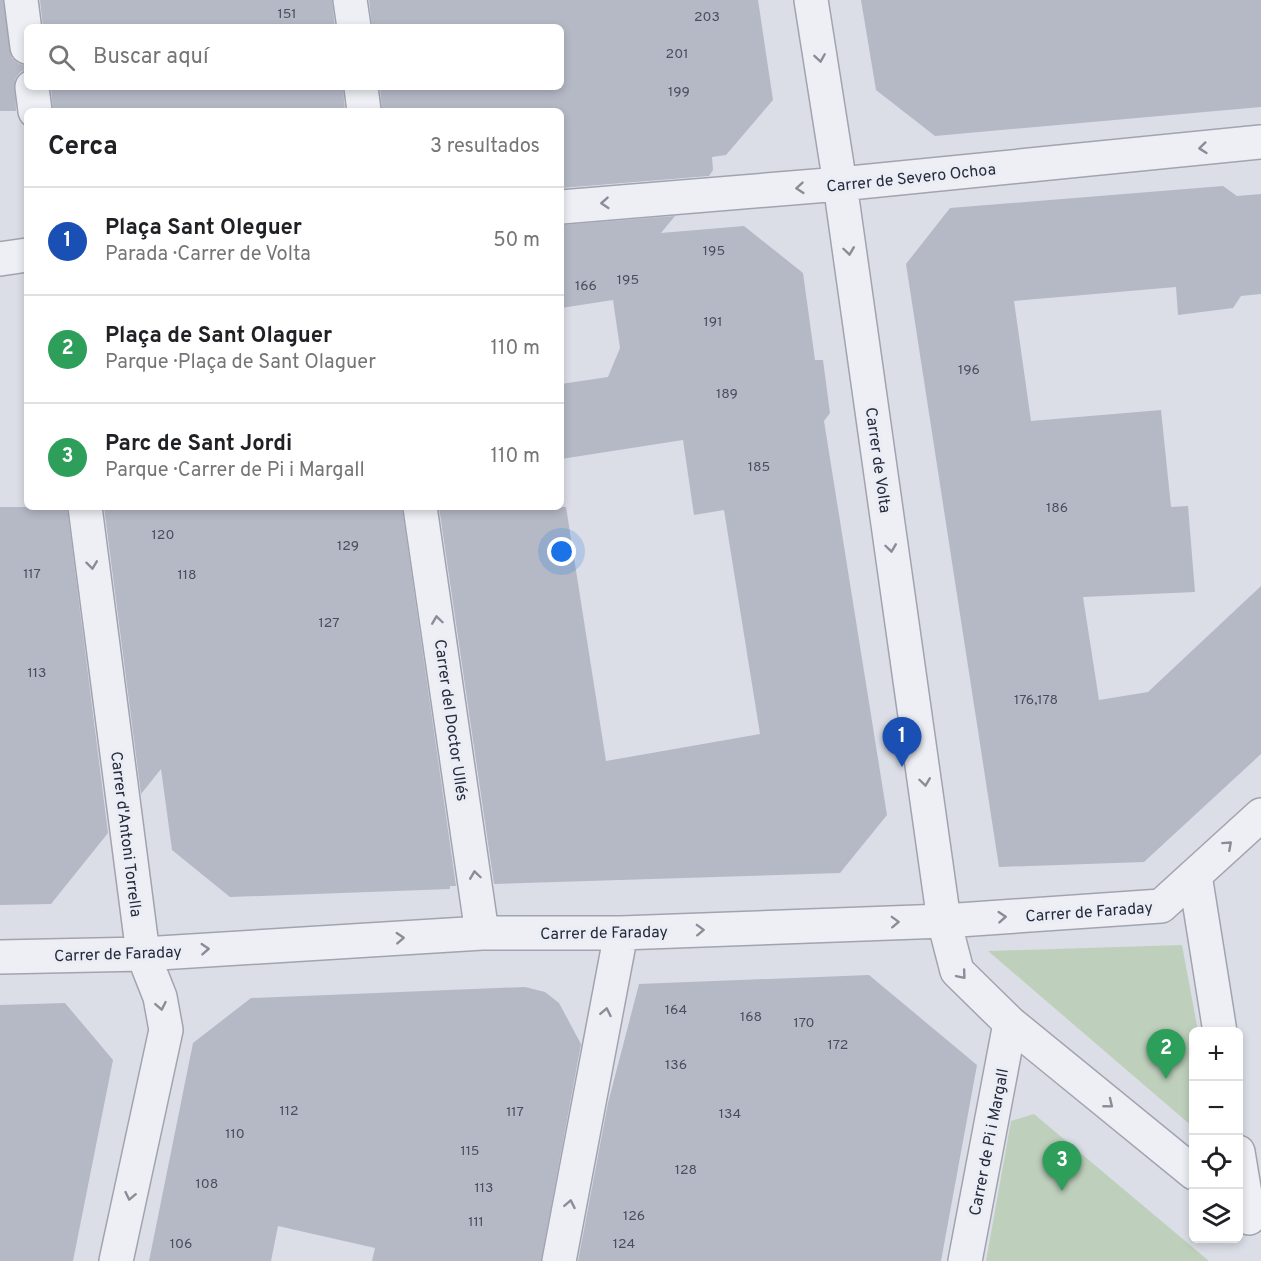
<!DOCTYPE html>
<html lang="es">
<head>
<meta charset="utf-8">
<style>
  body { margin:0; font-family:Overpass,sans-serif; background:#f2f2f2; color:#202124 }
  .controls { position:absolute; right:18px; bottom:18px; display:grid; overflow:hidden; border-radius:9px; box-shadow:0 3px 9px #0003 }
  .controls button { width:54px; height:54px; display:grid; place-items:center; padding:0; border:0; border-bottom:2px solid #e0e0e0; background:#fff; color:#202124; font:30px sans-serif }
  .you { position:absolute; left:562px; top:552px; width:21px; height:21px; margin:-15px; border:4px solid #fff; border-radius:50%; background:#1a73e8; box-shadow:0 0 0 9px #1a73e833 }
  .badge { display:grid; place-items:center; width:39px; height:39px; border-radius:50%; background:#db2777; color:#fff; font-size:20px; font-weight:700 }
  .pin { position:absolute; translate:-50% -50px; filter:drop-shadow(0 2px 3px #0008) }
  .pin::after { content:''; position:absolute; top:32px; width:21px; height:18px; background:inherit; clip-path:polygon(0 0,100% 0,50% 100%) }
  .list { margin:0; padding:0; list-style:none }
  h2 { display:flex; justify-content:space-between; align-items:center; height:78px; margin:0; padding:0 24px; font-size:26px }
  h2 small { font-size:20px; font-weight:400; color:#757577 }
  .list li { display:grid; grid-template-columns:39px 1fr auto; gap:18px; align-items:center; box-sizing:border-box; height:108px; padding:0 24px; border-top:2px solid #e0e0e0 }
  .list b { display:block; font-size:22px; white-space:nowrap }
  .list p { margin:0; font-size:20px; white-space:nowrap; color:#757577 }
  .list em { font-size:20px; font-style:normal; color:#757577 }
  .icon { flex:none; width:33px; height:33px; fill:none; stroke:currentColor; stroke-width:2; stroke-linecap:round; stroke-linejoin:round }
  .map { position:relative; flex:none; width:1261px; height:1261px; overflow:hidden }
  .search { position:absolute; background:#fff; box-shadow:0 3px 9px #0003; left:24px; top:24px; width:540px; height:66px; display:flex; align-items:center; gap:15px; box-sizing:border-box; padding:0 21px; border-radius:9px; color:#757577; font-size:22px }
  .panel { position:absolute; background:#fff; box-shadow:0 3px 9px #0003; left:24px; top:108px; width:540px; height:402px; border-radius:9px }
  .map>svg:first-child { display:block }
  .green { fill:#bed0bc }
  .building { fill:#b5b9c6 }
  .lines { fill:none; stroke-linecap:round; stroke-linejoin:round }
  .street-casing { stroke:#a1a4b0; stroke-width:36 }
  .street { stroke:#eeeff4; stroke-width:33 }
  .oneway { stroke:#8a8c98 }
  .labels { text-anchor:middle; stroke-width:6; stroke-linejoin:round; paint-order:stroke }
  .number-label { font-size:14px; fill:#494e5e }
  .street-label { font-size:16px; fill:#252a3c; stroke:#eaedf4 }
</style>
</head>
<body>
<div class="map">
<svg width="1261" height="1261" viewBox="0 0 1261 1261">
  <rect width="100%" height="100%" fill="#dbdee6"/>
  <path class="green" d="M1182,945L1198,1031L1194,1032L1193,1127L988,951Z
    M1034,1114L1209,1261H986L1011,1121Z"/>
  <path class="building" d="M0,0H3L12,58L19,64L27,65V69L20,72L15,80L16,111H0Z
    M40,0H332L335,27H43Z
    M369,0H758L773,100L726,155L712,157L713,170L709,176L561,188V111H382L380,87H561V27H372Z
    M861,0H1261V107L935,136L876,90Z
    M51,87H343L345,111H53Z
    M1223,186L1237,196L1261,194V294L1241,296L1233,308L1178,315L1176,287L1014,301L1031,421L1161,410L1171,507L1188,506L1195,592L1083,597L1099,700L1148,692L1261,586V754L1144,862L999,867L906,264L950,208Z
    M675,216L661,233L744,226L803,273L815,360H823L830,413L824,421L887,815L840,873L494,884L439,507H566L606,761L760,734L724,510L694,515L683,440L561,459V384L608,377L620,348L613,300L561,308V225Z
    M0,507H67L108,833L51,904L0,905Z
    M104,507H402L456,886H450V889L230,897L172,850L161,769L141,794Z
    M869,975L977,1065L941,1261H578L608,1103L639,984Z
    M525,987L545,992L559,1003L581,1044L541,1261H372L375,1248L278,1226L271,1261H149L193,1043L251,998Z
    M65,1003L113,1060L73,1261H0V1005Z"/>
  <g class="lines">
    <defs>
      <path id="street" d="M21,0L27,47
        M350,0L354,27
        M811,0L840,184L944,921L957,971L1010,1023L1194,1173
        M32,87L35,111
        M361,87L364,111
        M561,207L840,184L1261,142
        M0,259L27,255
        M85,507L143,954L160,997L166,1030L116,1261
        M420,507L482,933
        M1195,875L1220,1032
        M0,957L143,954L482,933H621L944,921L1161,906L1261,815
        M1238,1152L1249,1218
        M559,1261L621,933
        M965,1261L1010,1023"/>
    </defs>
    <use href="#street" class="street-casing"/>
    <use href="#street" class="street"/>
  </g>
  <defs><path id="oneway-chevron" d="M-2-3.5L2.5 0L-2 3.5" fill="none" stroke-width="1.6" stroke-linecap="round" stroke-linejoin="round" transform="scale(1.5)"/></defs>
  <g class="oneway">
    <use href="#oneway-chevron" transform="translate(820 58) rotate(81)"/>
    <use href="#oneway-chevron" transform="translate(1203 148) rotate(174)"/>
    <use href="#oneway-chevron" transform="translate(800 188) rotate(175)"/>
    <use href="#oneway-chevron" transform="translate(605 203) rotate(176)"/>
    <use href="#oneway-chevron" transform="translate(849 251) rotate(82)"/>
    <use href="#oneway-chevron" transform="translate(891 548) rotate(82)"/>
    <use href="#oneway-chevron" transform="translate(92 565) rotate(83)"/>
    <use href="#oneway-chevron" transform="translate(437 620) rotate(-98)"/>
    <use href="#oneway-chevron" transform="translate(925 782) rotate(82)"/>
    <use href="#oneway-chevron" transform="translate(1228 845) rotate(-42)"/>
    <use href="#oneway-chevron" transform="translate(475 875) rotate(-98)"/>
    <use href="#oneway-chevron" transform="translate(1002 917) rotate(-4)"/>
    <use href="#oneway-chevron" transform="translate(895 922) rotate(-2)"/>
    <use href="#oneway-chevron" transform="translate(700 930) rotate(-2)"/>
    <use href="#oneway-chevron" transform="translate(400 938) rotate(-3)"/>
    <use href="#oneway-chevron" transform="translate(205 949) rotate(-4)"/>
    <use href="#oneway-chevron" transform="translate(962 975) rotate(50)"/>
    <use href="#oneway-chevron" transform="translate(161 1006) rotate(79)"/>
    <use href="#oneway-chevron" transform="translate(606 1012) rotate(-79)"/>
    <use href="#oneway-chevron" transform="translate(1109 1104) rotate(39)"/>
    <use href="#oneway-chevron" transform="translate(130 1196) rotate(102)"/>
    <use href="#oneway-chevron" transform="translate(570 1204) rotate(-79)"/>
  </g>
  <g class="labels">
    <g class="number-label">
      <text x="287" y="18">151</text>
      <text x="707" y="21">203</text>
      <text x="677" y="58">201</text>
      <text x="679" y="96">199</text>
      <text x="714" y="255">195</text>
      <text x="628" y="284">195</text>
      <text x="586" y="290">166</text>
      <text x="713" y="326">191</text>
      <text x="969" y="374">196</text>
      <text x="727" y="398">189</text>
      <text x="759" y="471">185</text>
      <text x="1057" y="512">186</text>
      <text x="163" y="539">120</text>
      <text x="348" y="550">129</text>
      <text x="32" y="578">117</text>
      <text x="187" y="579">118</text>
      <text x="329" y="627">127</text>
      <text x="37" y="677">113</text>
      <text x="1036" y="704">176,178</text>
      <text x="676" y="1014">164</text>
      <text x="751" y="1021">168</text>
      <text x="804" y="1027">170</text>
      <text x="838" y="1049">172</text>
      <text x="676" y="1069">136</text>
      <text x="289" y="1115">112</text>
      <text x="515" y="1116">117</text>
      <text x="730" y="1118">134</text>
      <text x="235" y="1138">110</text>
      <text x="470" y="1155">115</text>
      <text x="686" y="1174">128</text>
      <text x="207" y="1188">108</text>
      <text x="484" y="1192">113</text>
      <text x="634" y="1220">126</text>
      <text x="476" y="1226">111</text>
      <text x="181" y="1248">106</text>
      <text x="624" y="1248">124</text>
    </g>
    <g class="street-label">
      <text transform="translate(911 177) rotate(-6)" y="6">Carrer de Severo Ochoa</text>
      <text transform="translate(879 460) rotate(82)" y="6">Carrer de Volta</text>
      <text transform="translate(452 720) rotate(82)" y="6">Carrer del Doctor Ullés</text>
      <text transform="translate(127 834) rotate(83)" y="6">Carrer d'Antoni Torrella</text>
      <text transform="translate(1089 911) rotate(-4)" y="6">Carrer de Faraday</text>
      <text transform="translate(604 932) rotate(-1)" y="6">Carrer de Faraday</text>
      <text transform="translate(118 953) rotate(-2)" y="6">Carrer de Faraday</text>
      <text transform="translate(988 1142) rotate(-79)" y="6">Carrer de Pi i Margall</text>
    </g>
  </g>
</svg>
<div class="controls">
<button>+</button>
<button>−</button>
<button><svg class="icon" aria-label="locate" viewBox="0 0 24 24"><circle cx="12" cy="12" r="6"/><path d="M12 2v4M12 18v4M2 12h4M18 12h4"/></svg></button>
<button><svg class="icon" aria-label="layers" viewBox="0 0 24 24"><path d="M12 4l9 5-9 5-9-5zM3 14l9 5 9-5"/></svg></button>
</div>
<div class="you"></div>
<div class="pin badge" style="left:902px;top:767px;background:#1a4fb4">1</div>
<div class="pin badge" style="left:1166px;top:1079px;background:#2e9e5b">2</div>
<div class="pin badge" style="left:1062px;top:1191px;background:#2e9e5b">3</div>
<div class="search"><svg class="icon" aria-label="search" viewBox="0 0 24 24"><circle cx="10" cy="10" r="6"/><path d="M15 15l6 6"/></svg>Buscar aquí</div>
<section class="panel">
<h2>Cerca<small>3 resultados</small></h2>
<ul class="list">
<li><span class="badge" style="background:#1a4fb4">1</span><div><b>Plaça Sant Oleguer</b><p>Parada · Carrer de Volta</p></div><em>50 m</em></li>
<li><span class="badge" style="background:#2e9e5b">2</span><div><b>Plaça de Sant Olaguer</b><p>Parque · Plaça de Sant Olaguer</p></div><em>110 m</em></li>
<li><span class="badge" style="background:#2e9e5b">3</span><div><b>Parc de Sant Jordi</b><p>Parque · Carrer de Pi i Margall</p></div><em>110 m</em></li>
</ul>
</section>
</div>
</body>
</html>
